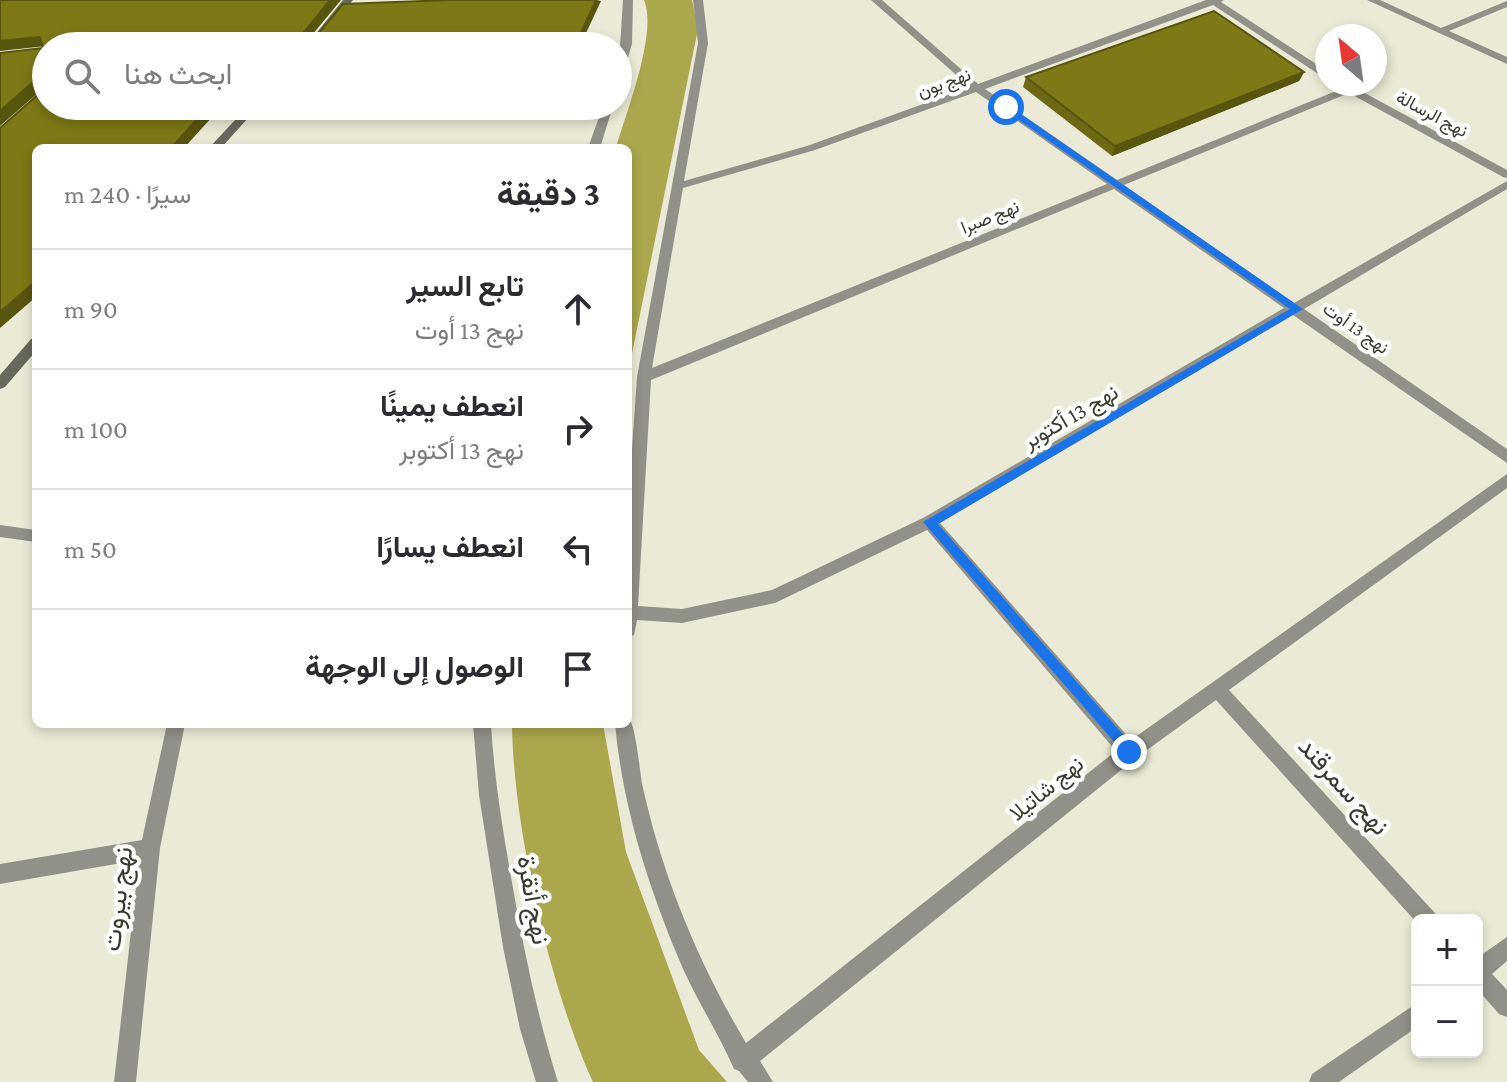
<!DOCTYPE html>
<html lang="ar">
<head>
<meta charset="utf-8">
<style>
  body { margin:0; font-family:"Crimson Pro",Vazirmatn,serif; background:#f7f7f7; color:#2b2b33; direction:rtl }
  .controls { position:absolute; right:24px; bottom:24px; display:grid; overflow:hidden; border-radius:12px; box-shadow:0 4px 12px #0003 }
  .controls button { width:72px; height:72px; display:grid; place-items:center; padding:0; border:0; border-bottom:2px solid #e1e1e2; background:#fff; color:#2b2b33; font:40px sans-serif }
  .compass { position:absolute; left:1315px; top:24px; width:72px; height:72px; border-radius:50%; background:#fff; box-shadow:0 4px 12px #0003; rotate:331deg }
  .stop { position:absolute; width:24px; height:24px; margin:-18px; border:6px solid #1a73e8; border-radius:50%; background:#fff }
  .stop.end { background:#1a73e8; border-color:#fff; box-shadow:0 2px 8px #0008 }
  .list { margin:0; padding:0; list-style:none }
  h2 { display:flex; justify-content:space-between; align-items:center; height:104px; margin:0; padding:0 32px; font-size:34px }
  h2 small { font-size:26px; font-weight:400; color:#7c7c81 }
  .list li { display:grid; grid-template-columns:52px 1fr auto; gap:24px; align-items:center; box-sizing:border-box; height:120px; padding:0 32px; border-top:2px solid #e1e1e2 }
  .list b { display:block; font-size:30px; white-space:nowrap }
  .list p { margin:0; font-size:26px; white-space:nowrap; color:#7c7c81 }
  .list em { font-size:26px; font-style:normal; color:#7c7c81 }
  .icon { flex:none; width:44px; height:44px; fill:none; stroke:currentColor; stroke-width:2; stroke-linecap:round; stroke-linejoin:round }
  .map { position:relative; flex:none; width:1507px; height:1082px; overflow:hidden; direction:ltr }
  .search { position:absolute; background:#fff; box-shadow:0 4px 12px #0003; left:32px; top:32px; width:600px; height:88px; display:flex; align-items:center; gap:20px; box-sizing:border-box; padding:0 28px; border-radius:44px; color:#7c7c81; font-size:30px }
  .panel { position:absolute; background:#fff; box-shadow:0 4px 12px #0003; left:32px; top:144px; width:600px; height:584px; border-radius:12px; direction:rtl }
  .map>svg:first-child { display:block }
  .water { fill:#aaa74d }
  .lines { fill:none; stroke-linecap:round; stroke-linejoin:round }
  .minor { fill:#919189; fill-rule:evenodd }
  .secondary { fill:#68685c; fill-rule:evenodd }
  .wall { fill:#6c6813 }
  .shaded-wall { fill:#58550f }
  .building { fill:#7d7916; stroke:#58550f; stroke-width:2 }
  .route { fill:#1a73e8 }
  .labels { text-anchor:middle; stroke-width:8; stroke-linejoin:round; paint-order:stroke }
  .far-street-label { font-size:18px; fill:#3a3a31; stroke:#fff }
  .street-label { font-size:22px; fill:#3a3a31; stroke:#fff }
  .near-street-label { font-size:26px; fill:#3a3a31; stroke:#fff }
</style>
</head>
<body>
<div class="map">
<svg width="1507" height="1082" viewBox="0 0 1507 1082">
  <rect width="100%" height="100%" fill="#eaead6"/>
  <path class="water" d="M644,0H692L698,29L628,373V148H616C626,112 658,33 644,0Z
    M512,724H603L626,852L699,1050L727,1082H593C550,989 513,826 512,724Z"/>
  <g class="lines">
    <path class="minor" d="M623,0H633L632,44L623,74L618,77Z
      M693,0H703L708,43L684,181L807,146L970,87L871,0H882L978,84L1206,0H1224L1221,2L1327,71V78L1323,77L1213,5L985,89L1117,180L1341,89L1338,84H1348L1507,170V178L1503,177L1349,93L1124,185L1294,303L1507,181V189L1304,309L1507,449V463L1293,315L940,523L1131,740L1507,474V488L1229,690L1435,913L1438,920H1417V923L1216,700L1136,758L760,1061L773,1082H748L739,1071L734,1069C720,1036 699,1004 684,971C650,892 623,810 615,724H628V717C637,727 639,771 643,788C663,878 699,964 746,1043L1116,751L927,530L775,603L682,623L637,620L634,635L628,637V507L637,377L698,43ZM976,92L1107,184L652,368L683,188L815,150ZM1114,189L1284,308L923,518L772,590L682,609L638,606L651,380Z
      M1367,0H1380L1441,28L1507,1V7L1449,31L1507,57V64Z
      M603,106H613L600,148H588Z
      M0,525L36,530V542L0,537Z
      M167,724H185L160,848L136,1082H114L139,860L0,884V864L142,840Z
      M473,724H491C494,776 502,826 511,877C523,947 537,1015 558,1082H536L520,1029L503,947L479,795Z
      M1507,937V961L1492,974L1507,990V1017L1499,1014L1477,989V958Z
      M1417,1003V1027L1339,1082H1309L1312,1074Z"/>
    <path class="secondary" d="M343,0H353L316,46H306Z
      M248,106H259L221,148H209Z
      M36,337V351L5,387L0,389V375L31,339Z"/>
  </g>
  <path class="wall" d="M1304,72L1299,81L1112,156L1023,87L1026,77Z"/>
  <path class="shaded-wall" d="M330,0H341L303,46L300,37Z
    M596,0L601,1L580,46H575Z
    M40,37L46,46L0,51V41Z
    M1304,72L1299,81L1112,156L1115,146Z
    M40,76L46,86L0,126V111Z
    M209,106H222L184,148H171Z
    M36,281V297L0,328V312Z"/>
  <path class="building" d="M0,0H330L300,37L313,40L343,4L449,0H596L575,46H46V106H209L171,148H36V281L0,312V128L42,91L40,76L0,111V53L43,48L40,37L0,41Z
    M1214,11L1304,72L1115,146L1026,77Z"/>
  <path class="route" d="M1003,106H1009L1303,309L938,524L1134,747V757L1129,759L923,522L1290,309L1003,109Z"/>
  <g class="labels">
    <g class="far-street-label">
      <text transform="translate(944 83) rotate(-20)" y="6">نهج بون</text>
      <text transform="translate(1432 114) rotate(28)" y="6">نهج الرسالة</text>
      <text transform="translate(990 217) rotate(-22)" y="6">نهج صبرا</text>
      <text transform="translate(1356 328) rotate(35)" y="6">نهج 13 أوت</text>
    </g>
    <g class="street-label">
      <text transform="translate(1070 416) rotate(-30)" y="8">نهج 13 أكتوبر</text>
      <text transform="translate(1046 788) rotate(-39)" y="8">نهج شاتيلا</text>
    </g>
    <g class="near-street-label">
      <text transform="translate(1344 786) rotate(48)" y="9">نهج سمرقند</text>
      <text transform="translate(117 899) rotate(-83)" y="9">نهج بيروت</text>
      <text transform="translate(534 900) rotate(80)" y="9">نهج أنقرة</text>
    </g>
  </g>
</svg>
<div class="controls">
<button>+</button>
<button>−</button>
</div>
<svg class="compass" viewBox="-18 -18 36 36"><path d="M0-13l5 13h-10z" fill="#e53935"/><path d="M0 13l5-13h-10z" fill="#7c7c81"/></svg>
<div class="stop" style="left:1006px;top:107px"></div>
<div class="stop end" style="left:1129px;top:752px"></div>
<div class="search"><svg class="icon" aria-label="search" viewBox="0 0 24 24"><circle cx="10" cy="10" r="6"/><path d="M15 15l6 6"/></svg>ابحث هنا</div>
<section class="panel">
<h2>3 دقيقة<small>سيرًا · 240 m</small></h2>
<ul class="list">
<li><svg class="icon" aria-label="ahead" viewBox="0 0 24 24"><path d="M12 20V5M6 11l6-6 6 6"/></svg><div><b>تابع السير</b><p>نهج 13 أوت</p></div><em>90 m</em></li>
<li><svg class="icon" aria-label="right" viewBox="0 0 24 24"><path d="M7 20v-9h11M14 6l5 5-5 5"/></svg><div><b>انعطف يمينًا</b><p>نهج 13 أكتوبر</p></div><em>100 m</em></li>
<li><svg class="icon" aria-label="left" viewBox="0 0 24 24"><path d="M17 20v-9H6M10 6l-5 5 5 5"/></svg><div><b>انعطف يسارًا</b></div><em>50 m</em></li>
<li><svg class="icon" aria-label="arrive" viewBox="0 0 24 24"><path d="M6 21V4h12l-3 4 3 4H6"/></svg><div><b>الوصول إلى الوجهة</b></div></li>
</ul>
</section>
</div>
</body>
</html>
